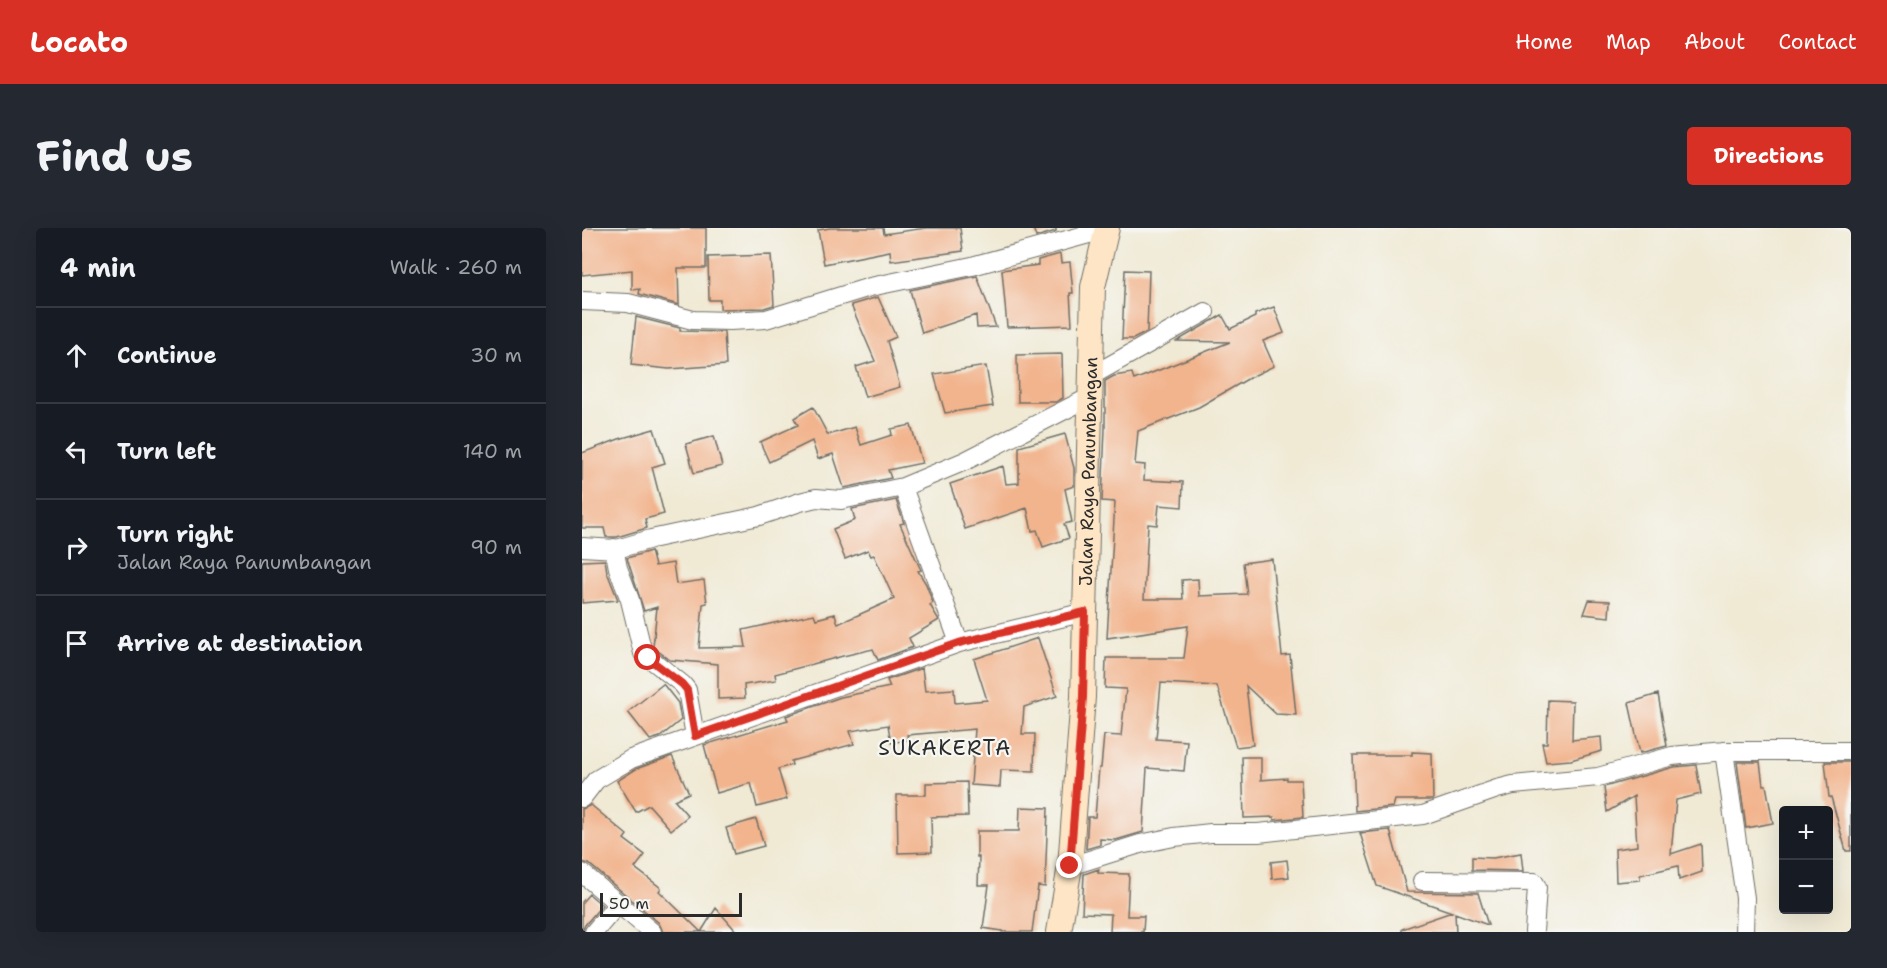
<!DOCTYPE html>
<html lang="en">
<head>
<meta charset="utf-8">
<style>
  body { margin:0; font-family:"Shantell Sans",sans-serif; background:#242831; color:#f1f3f6 }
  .controls { position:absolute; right:18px; bottom:18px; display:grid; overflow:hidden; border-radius:6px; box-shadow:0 6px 24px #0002 }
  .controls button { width:54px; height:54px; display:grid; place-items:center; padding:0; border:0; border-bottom:2px solid #363941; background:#171b24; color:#f1f3f6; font:30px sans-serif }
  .scale { position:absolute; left:18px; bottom:15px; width:142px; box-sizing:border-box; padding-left:6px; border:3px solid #2b2b2b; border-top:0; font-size:16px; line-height:21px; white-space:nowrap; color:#2b2b2b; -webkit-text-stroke:4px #f6f6f2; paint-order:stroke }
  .stop { position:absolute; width:18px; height:18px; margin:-14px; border:4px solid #d93025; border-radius:50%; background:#fff }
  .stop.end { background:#d93025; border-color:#fff; box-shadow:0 2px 6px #0008 }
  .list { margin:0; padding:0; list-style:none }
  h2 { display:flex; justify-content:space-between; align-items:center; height:78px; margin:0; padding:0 24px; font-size:26px }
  h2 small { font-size:20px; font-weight:400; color:#9ea1a6 }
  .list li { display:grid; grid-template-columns:39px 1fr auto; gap:18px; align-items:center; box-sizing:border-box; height:96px; padding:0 24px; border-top:2px solid #363941 }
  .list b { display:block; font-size:22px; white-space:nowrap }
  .list p { margin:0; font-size:20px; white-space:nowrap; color:#9ea1a6 }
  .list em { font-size:20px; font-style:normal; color:#9ea1a6 }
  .icon { flex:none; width:33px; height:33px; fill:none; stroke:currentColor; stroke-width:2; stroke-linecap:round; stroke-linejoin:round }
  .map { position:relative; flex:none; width:1269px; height:704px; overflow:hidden; border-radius:6px }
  header { display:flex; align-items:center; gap:36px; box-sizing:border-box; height:84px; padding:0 30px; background:#d93025; color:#fff }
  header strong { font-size:28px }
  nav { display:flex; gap:33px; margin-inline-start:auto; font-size:21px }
  .intro { display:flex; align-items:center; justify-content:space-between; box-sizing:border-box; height:144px; padding:0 36px }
  h1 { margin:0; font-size:42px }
  .button { padding:15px 27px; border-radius:6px; background:#d93025; color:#fff; font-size:21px; font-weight:700 }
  main { display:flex; gap:36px; padding:0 36px }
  aside { flex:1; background:#171b24; border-radius:6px; box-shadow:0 6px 24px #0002 }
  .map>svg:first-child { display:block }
  .building { fill:#f2b48d }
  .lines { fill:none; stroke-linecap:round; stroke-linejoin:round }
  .minor-casing { stroke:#706e66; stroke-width:20 }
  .secondary-casing { stroke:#706e66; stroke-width:26 }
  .minor { stroke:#fff; stroke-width:18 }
  .secondary { stroke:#fde5c5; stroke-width:24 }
  .route { stroke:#d93025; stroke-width:8 }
  .labels { text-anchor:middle; stroke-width:4.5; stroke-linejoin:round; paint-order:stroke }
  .street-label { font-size:18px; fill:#2b2b2b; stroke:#f6f6f2 }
  .quarter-label { font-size:21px; letter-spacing:1.5px; fill:#2b2b2b; stroke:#f6f6f2 }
</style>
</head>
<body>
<header>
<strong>Locato</strong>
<nav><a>Home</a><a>Map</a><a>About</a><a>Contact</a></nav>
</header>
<div class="intro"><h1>Find us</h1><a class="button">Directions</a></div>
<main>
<aside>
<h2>4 min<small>Walk · 260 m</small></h2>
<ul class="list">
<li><svg class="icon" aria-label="ahead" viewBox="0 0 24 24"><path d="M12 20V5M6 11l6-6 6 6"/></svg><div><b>Continue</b></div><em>30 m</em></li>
<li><svg class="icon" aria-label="left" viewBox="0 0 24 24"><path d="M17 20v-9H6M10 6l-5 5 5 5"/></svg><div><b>Turn left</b></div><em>140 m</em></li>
<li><svg class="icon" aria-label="right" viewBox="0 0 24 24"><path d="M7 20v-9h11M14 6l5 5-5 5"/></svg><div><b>Turn right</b><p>Jalan Raya Panumbangan</p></div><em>90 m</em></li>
<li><svg class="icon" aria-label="arrive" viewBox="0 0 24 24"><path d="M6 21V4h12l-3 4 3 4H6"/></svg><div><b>Arrive at destination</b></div></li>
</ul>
</aside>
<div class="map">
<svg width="1269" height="704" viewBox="0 0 1269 704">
  <rect width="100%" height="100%" fill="#f6f6f2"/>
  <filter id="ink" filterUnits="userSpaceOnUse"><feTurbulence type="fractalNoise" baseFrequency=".0167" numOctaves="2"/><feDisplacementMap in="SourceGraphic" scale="12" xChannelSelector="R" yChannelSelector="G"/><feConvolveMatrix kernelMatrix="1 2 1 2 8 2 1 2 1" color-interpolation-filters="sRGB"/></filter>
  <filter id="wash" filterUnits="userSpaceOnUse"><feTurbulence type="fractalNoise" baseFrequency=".008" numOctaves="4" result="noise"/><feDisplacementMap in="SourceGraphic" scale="24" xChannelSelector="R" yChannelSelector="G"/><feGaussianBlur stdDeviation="1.35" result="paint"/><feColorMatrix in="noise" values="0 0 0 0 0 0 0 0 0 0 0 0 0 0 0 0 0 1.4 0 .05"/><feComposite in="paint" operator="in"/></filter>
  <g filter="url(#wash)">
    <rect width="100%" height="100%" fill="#f0ead5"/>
    <g id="blocks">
      <path class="building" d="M0,0H124V40H96L97,77L57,66L58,61L50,62V42L0,47Z
        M248,0H301L302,6L344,0H378L381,23L309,33L308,23L242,36L236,2Z
        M451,0H474V3L454,9Z
        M478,26L479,35L488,34L491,65H488L490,97L425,99L420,42L456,37V32Z
        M189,27L192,77L182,80L138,81V72H127L126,29Z
        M543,42L567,43L565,104L551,111H540Z
        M395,48L414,99L395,100L394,87L340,105L328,62Z
        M296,69L314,109L305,113L318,159L283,169L274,139L293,133L269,77Z
        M692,79L702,105L681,113L692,138L669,149L617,179L556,203L553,236L563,237L562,252L601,254L600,279L577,277L575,297L566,296L562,371H601L600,352L616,351L617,368L665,366L661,335L690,331L700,428L708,427L714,487L694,486L664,458L671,517L654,519L635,458L579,455L574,511L605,513L602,543L565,540L561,604L534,612L518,611V617L504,621L506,589H513L517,540H519L522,507L539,508L544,461L523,460L524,430H602L606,398L525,410L533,274L520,273L523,200V153L532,148L550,145L552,152L648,114L595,113L640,87L648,101L673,89V86Z
        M54,89L98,100V103L142,104L144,137L87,141L49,137Z
        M480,126L481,170L474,174H436L435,127Z
        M404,138L411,178L363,185L352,146Z
        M231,179L246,207L273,199L279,217L310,207L309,201L329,197L340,235L306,242L309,250L262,260L251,226L236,231L230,213L187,234L178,214L216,197L212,190Z
        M72,201L83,235L70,239L82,286L63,291L65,300L35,309H24L22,300H0V225L37,211Z
        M483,206L492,240V258L483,261L490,294L482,296L487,310L461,319L455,302L450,303L445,280L383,301L368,256L421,238L424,256L437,255V219Z
        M132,208L140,238L112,245L104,216Z
        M314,272L322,295L318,296L338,340L339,342L336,343L344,356L351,375L348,377L357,392L327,410L331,419L296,432L291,421L261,428L193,446L194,452L162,457L163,470L136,471V436L88,432L71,419L75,379L62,383L45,330L69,323L73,338L91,335L94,356L122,352L125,375L121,376L117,420L164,419L161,402L232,386L234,391L253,386L256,396L312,371L292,327L289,328L286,322L263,331L251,301L273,292L270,281Z
        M23,332L25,344L36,372L0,375V333Z
        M1007,372L1028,373L1027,389L1002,386Z
        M456,410L475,468L442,479L440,506H453L452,543L419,542L418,559L389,557L393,501L325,507L326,512L309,515L306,497L268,503L272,516L209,533L210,537L196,541L205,571L175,579L169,555L135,565L122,517L206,492L204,488L259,469L308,459L305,452L340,440L343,463L372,461L373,475L405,472L392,431Z
        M81,456L96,475L99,492L78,509L68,512L46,484Z
        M1076,466L1085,518L1058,525L1047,475Z
        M966,472L991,473L990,512L1019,509L1020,523L989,532L964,534L960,515H965Z
        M830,524L850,525L851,572H813L811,579L773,583L771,527H830Z
        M90,528L107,565L92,572L106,588L89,602L67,577L54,584L35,553L54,541Z
        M660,529H679V552L705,550V552H719L721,589L692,592V589L662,590Z
        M1155,534H1178L1181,557H1184L1191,595L1164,600Z
        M1243,534H1269V623H1264L1249,569H1247Z
        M1114,537L1119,566L1094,572L1089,626L1119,616L1120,644L1097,652L1096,638L1058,647V652L1034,654L1033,621L1055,618L1052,568L1025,584L1022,559L1092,539Z
        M385,554L386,588L349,589L350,624L316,625L315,567H344V555Z
        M9,577L45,607L42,611L63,627L53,640L79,660L77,663L119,704L134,680L155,704H81L77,695L7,636L0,634V581Z
        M438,579L466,580L463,659L456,658L450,704H420V703L401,700L407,657H396L397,629H395V603H437Z
        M174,591L182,618L152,626L144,600Z
        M808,602L825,664L896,665L906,697L873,685L874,704H820V701L870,684L795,658L778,605Z
        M939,625L941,643L890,642V629L911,630Z
        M705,632L707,649L690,651L689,634Z
        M517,641L516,645L547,646L545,688H562L561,704H528L529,686L500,685L502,646Z
        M7,666L20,677L3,697L0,704V674Z"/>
    </g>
  </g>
  <g filter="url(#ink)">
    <use href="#blocks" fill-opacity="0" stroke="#706e66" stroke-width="1.5"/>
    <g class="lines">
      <defs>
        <path id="minor" d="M0,73L46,75L111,92L148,93L184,91L288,59L390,38L525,1
          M509,148L623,84
          M321,259L377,415
          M0,319L35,321L69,311L177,288L218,274L234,270L259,272L321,259L383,233L508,169
          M32,320L36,340L48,372L61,425L100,456L105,462L113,508
          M1142,523L1163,670L1162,704
          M0,570L14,552L49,531L377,415L503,384
          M488,638L558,616L592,609L629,605H676L841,587L915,561L931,557L1016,549L1090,528L1142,523H1267
          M0,645L70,704
          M840,653L952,654L955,659L952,704
          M12,704L36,676"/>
        <g id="secondary">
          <path id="s1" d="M477,704L488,638L501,469L511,59L525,0"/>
        </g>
      </defs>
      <use href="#minor" class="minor-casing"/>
      <use href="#secondary" class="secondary-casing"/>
      <use href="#minor" class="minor"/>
      <use href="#secondary" class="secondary"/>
    </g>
  </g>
  <g class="lines" filter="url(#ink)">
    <path class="route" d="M66,430L100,456L105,462L113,508L377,415L503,384L501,469L488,638"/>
  </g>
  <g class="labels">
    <g class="street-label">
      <text dy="6" stroke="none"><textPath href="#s1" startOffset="462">Jalan Raya Panumbangan</textPath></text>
    </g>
    <g class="quarter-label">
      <text x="363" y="527">SUKAKERTA</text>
    </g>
  </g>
</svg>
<div class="controls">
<button>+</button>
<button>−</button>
</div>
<div class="scale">50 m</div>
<div class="stop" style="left:66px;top:430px"></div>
<div class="stop end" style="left:488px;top:638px"></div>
</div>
</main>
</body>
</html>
